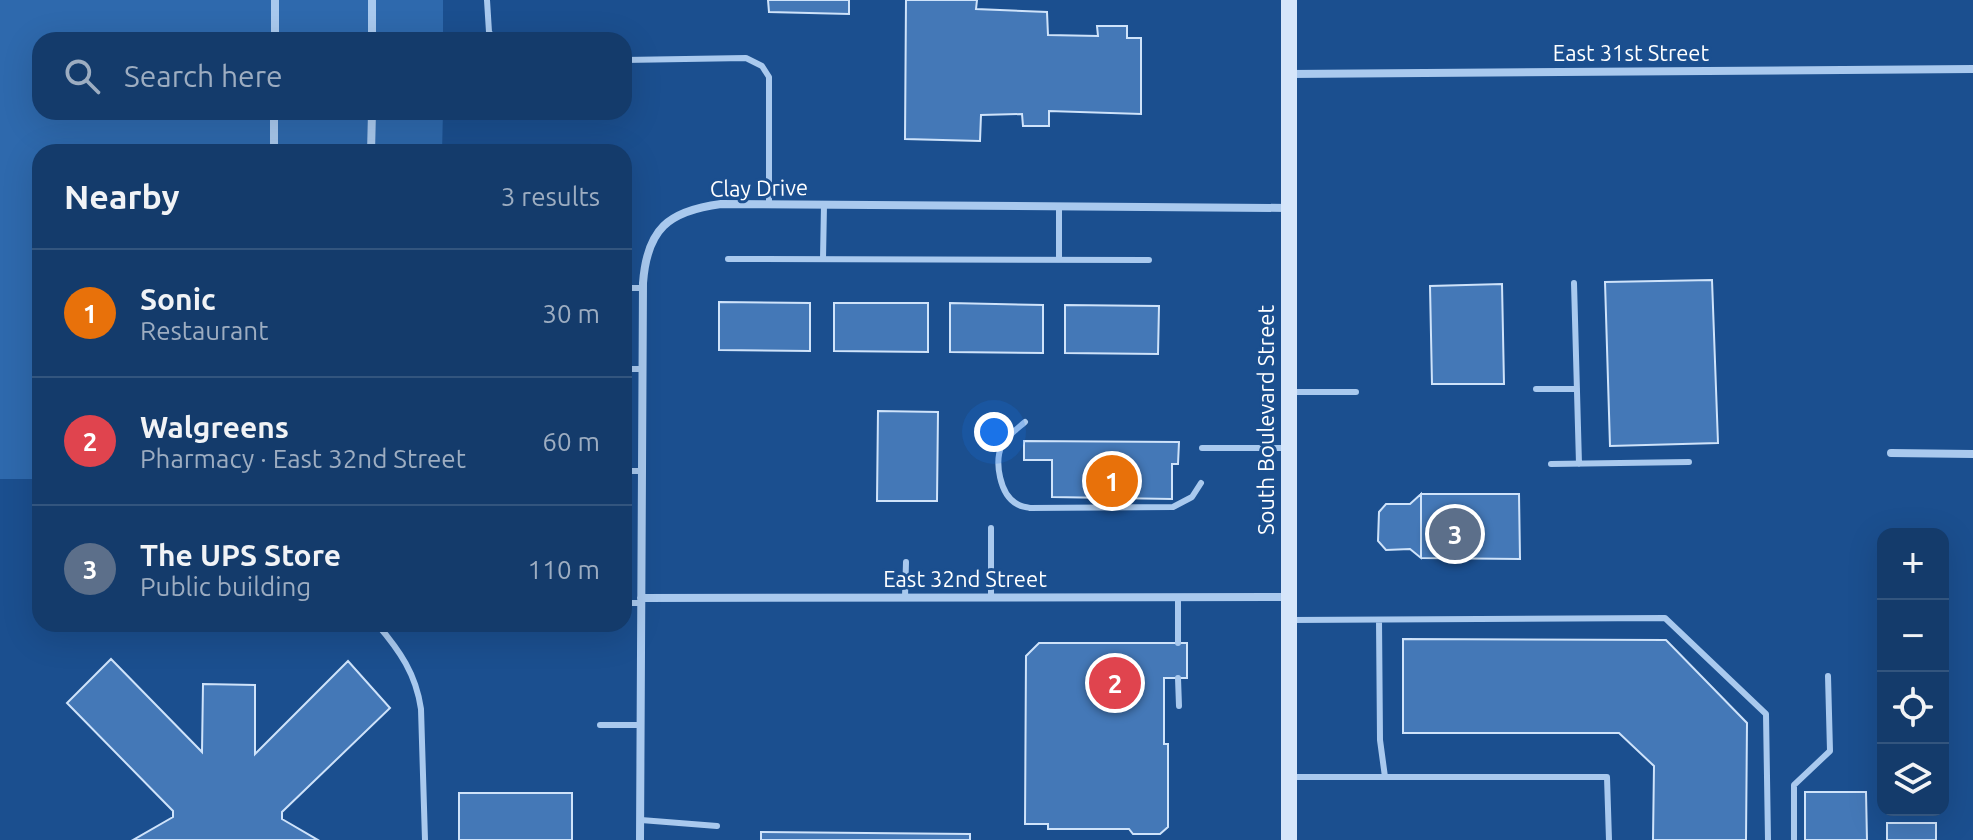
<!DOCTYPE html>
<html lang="en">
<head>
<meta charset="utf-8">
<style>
  body { margin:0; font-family:Ubuntu,sans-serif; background:#1d4271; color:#f1f3f6 }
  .controls { position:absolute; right:24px; bottom:24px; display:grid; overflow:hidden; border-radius:16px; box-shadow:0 8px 32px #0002 }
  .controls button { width:72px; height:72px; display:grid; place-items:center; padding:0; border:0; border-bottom:2px solid #33557e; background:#143b6b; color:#f1f3f6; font:40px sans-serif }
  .you { position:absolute; left:994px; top:432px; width:28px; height:28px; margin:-20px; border:6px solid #fff; border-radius:50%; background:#1a73e8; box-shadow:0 0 0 12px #1a73e833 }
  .badge { display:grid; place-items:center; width:52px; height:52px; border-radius:50%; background:#ffd166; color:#fff; font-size:26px; font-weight:700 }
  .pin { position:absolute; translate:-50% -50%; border:4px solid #fff; box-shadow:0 2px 8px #0006 }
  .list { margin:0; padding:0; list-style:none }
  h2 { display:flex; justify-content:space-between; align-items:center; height:104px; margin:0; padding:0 32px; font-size:34px }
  h2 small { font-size:26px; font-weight:400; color:#9dadc1 }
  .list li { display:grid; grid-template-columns:52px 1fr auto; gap:24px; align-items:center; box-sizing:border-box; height:128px; padding:0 32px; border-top:2px solid #33557e }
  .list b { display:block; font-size:30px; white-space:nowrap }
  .list p { margin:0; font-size:26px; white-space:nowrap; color:#9dadc1 }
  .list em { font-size:26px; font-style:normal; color:#9dadc1 }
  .icon { flex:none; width:44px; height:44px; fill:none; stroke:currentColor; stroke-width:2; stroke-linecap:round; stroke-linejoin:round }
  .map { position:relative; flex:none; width:1973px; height:840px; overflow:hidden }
  .search { position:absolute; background:#143b6b; box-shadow:0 8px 32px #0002; left:32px; top:32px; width:600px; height:88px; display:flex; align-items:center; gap:20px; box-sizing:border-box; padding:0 28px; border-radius:24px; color:#9dadc1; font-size:30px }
  .panel { position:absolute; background:#143b6b; box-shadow:0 8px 32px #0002; left:32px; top:144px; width:600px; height:488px; border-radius:24px }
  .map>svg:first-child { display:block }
  .pitch { fill:#2e69ad }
  .building { fill:#4478b7; stroke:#cfe3fa; stroke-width:2 }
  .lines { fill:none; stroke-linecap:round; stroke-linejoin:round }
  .service { stroke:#a9c9ee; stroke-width:6 }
  .minor { stroke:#a9c9ee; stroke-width:8 }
  .secondary { stroke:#d6e6fa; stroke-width:16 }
  .labels { text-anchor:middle; stroke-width:6; stroke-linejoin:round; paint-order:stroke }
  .street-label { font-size:22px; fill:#fff; stroke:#1b4f8f }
</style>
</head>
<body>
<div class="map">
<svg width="1973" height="840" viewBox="0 0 1973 840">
  <rect width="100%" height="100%" fill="#1b4f8f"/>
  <path class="pitch" d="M0,0H443V40H40V112H443L442,152H40V479H0Z"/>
  <path class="building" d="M768,0H849V14L769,12Z
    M906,0H977L976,9L1047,12L1048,35L1098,36L1097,26H1127V38H1141V114L1049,111V126H1023L1022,114L981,115L980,141L905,139Z
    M1712,280L1718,443L1610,446L1605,282Z
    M1502,284L1504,384H1432L1430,286Z
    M719,302L810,303V351L719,350Z
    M834,303H928V352L834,351Z
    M950,303L1043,305V353L950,352Z
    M1065,305L1159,306L1158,354L1065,353Z
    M878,411L938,412L937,501H877Z
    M1024,441L1179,442L1178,464H1172V499L1052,497V460H1024Z
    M1421,494H1519L1520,559L1421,558Z
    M1421,494V558L1410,549L1386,550L1378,541L1379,512L1386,504H1410Z
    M1403,639L1666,640L1747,723L1746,840H1653L1654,766L1619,733H1403Z
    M1039,643H1187V678H1164V744H1168V827L1160,834H1133L1129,829H1048V824H1025L1026,656Z
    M111,659L202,752L203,684L255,685V754L348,661L390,708L282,812V819L318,840H133L173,817V811L67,703Z
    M1805,792H1866L1867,840H1805Z
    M459,793H572V840H459Z
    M1887,823H1936V840H1887Z
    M761,832L970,834V840H761Z"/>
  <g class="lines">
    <path class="service" d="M487,0L489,32L495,40
      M624,60L746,58L762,66L769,77V205
      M1059,207V259
      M728,259L1149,260
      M823,259L824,205
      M1574,283L1579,464
      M624,288H643
      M624,369H642
      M1536,389H1577
      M1291,392H1356
      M1025,422C1017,429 1007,436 1002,445C994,462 1000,495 1017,504C1021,507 1026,507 1030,508L1173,507L1192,497L1201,483
      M1202,448H1288
      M1551,464L1689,462
      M624,471H642
      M991,528V597
      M905,597L906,562
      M1178,597V643
      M624,603H641
      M1290,620L1665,618L1766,714L1768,840
      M377,624C400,651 416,674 421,709L425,840
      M1178,678L1179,706
      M600,725H641
      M1292,777H1385L1380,740L1379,620
      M1385,777H1607L1609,840
      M641,820L717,826
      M1794,840V785L1830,751L1828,676"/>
    <path class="minor" d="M275,40V0
      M372,40V0
      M1289,74L1973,69
      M274,152V112
      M371,152L372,112
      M1891,453L1973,454
      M641,598L1288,597
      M640,840L643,283C647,229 668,211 721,204L1288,208"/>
    <path class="secondary" d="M1289,840V0"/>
  </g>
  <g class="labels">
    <g class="street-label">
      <text x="1631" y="61">East 31st Street</text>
      <text transform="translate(759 188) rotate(-1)" y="8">Clay Drive</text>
      <text transform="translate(1266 420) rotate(-90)" y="8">South Boulevard Street</text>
      <text x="965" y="587">East 32nd Street</text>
    </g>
  </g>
</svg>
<div class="controls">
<button>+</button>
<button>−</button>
<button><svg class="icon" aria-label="locate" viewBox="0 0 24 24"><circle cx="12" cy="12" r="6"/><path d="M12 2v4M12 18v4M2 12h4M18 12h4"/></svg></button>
<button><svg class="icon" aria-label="layers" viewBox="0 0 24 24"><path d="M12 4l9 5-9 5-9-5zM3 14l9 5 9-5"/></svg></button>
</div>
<div class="you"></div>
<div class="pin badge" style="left:1112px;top:481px;background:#e8710a">1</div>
<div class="pin badge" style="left:1115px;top:683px;background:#e0444e">2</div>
<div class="pin badge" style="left:1455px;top:534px;background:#5c6f8a">3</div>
<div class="search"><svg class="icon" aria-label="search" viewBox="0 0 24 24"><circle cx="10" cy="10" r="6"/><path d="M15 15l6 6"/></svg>Search here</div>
<section class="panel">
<h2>Nearby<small>3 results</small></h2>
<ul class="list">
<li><span class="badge" style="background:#e8710a">1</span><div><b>Sonic</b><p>Restaurant</p></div><em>30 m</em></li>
<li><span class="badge" style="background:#e0444e">2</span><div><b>Walgreens</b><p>Pharmacy · East 32nd Street</p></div><em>60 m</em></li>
<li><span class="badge" style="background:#5c6f8a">3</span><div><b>The UPS Store</b><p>Public building</p></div><em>110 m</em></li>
</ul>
</section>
</div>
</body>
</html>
